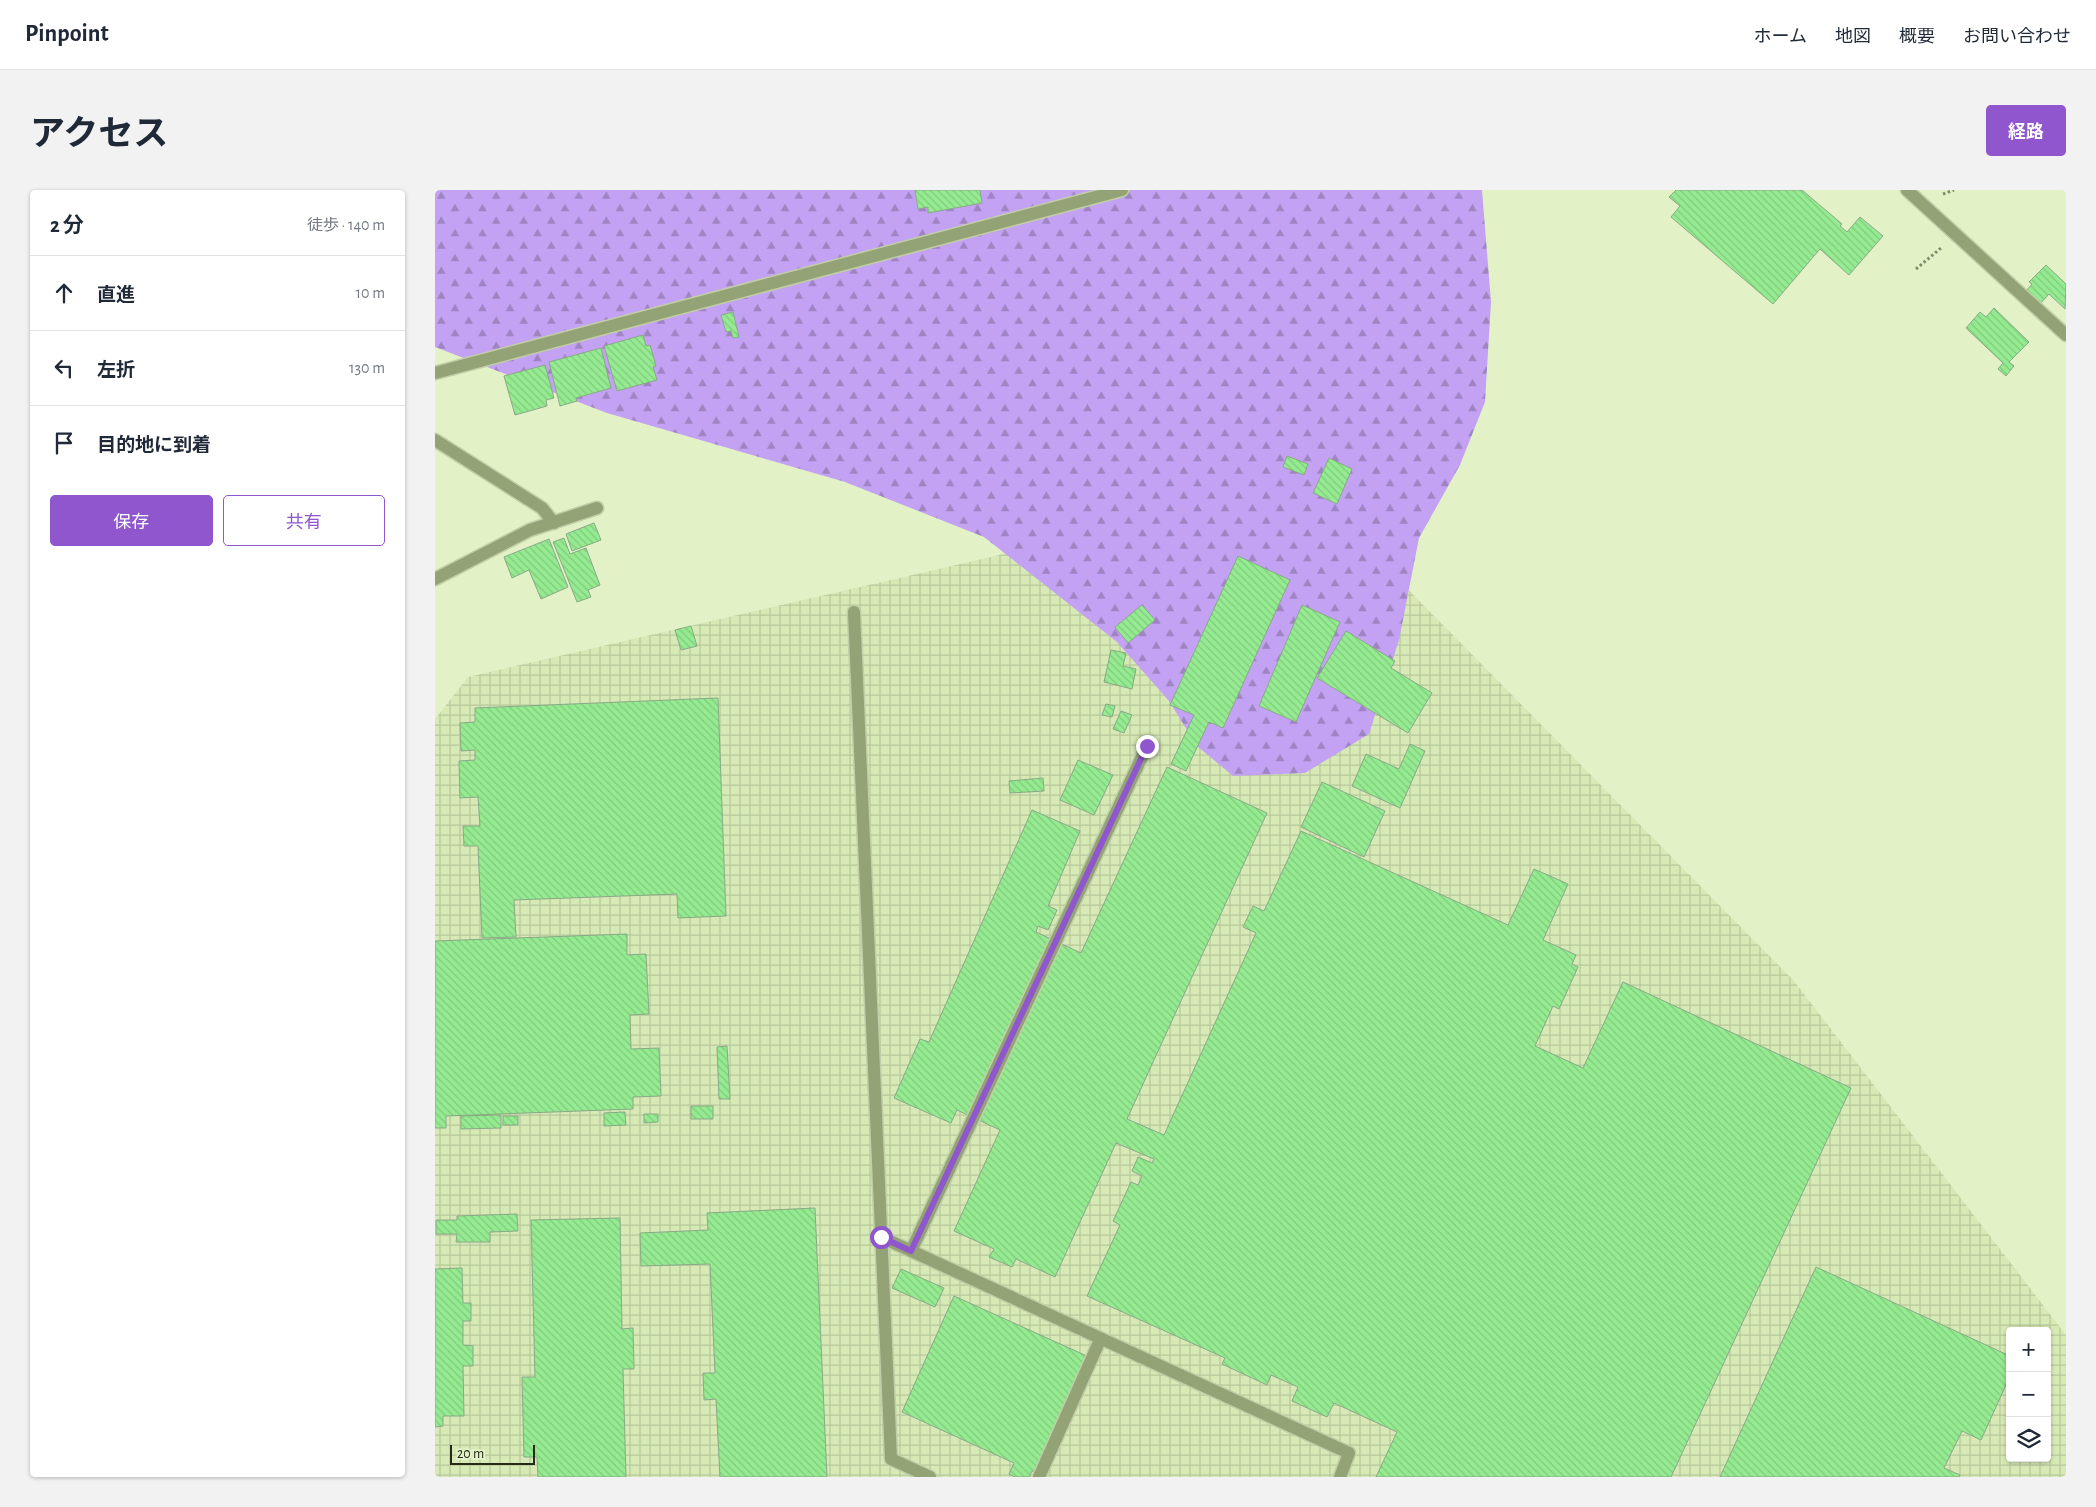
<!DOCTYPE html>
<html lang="ja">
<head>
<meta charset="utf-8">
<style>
  body { margin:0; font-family:"Alegreya Sans","Noto Sans JP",sans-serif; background:#f2f2f3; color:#1f2937 }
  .controls { position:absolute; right:15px; bottom:15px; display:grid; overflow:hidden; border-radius:5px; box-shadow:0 1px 4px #0004 }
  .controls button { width:45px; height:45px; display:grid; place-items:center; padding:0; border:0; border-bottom:1px solid #e0e1e3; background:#fff; color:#1f2937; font:25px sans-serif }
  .scale { position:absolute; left:15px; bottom:12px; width:85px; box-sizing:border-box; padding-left:5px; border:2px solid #252a19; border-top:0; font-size:14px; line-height:18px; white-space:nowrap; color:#252a19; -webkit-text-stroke:4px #e3f2c6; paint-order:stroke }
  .stop { position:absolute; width:15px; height:15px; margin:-11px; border:4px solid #8f56cd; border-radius:50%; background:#fff }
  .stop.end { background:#8f56cd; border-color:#fff; box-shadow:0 1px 5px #0008 }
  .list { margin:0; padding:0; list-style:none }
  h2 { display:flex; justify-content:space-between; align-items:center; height:65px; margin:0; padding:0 20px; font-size:21px }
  h2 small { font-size:16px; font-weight:400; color:#747a83 }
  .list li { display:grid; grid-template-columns:32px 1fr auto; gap:15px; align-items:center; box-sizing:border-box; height:75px; padding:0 20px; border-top:1px solid #e0e1e3 }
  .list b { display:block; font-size:19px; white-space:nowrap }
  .list em { font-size:16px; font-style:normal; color:#747a83 }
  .actions { display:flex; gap:10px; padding:15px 20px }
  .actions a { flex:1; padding:11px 0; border:1px solid #8f56cd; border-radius:5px; text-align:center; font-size:18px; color:#8f56cd }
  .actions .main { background:#8f56cd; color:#fff }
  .icon { flex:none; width:28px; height:28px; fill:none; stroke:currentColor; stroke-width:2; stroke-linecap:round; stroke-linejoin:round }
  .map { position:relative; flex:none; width:1631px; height:1287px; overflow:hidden; border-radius:5px }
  header { display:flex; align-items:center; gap:30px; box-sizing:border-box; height:70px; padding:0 25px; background:#fff; border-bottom:1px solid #e0e1e3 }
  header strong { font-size:24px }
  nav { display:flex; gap:28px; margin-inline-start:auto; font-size:18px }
  .intro { display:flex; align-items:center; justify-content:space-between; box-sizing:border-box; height:120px; padding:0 30px }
  h1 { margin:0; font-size:35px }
  .button { padding:12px 22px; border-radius:5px; background:#8f56cd; color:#fff; font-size:18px; font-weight:700 }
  main { display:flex; gap:30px; padding:0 30px }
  aside { flex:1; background:#fff; border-radius:5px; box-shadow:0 1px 4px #0004 }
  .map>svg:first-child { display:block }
  .industrial { fill:url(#industrial-grid); fill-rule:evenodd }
  .forest { fill:url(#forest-firs) }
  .building { fill:url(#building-back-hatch); stroke:#89a987 }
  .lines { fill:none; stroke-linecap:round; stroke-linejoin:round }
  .minor-casing { stroke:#c1cea7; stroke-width:15 }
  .path { stroke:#818a6c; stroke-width:3; stroke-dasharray:2.5 2.5; stroke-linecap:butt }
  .minor { stroke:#93a375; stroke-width:12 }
  .route { stroke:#8f56cd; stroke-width:6 }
</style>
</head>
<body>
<header>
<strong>Pinpoint</strong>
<nav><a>ホーム</a><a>地図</a><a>概要</a><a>お問い合わせ</a></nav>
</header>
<div class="intro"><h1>アクセス</h1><a class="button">経路</a></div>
<main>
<aside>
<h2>2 分<small>徒歩 · 140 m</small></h2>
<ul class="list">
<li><svg class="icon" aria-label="ahead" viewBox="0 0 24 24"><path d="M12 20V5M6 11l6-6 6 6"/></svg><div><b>直進</b></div><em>10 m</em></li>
<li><svg class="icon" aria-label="left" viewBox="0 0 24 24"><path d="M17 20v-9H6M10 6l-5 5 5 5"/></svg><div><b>左折</b></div><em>130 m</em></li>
<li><svg class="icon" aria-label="arrive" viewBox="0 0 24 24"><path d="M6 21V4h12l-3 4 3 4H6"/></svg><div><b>目的地に到着</b></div></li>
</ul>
<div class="actions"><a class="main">保存</a><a>共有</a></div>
</aside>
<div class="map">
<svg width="1631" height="1287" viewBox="0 0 1631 1287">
  <defs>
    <pattern id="industrial-grid" width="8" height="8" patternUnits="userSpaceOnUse" patternTransform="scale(1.25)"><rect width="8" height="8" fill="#d7e9b5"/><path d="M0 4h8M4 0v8" fill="none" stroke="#b8c89b"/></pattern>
    <pattern id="forest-firs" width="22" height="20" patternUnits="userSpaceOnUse" patternTransform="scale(1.25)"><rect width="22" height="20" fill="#c4a2f3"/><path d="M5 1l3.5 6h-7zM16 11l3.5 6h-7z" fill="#9f84c4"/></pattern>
    <pattern id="building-back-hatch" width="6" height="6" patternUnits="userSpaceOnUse" patternTransform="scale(1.25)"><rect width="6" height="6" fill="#95eb91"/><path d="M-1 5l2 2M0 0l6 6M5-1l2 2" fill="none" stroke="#80ca7c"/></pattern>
  </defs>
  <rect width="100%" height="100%" fill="#e3f2c6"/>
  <path class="industrial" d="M870,295L1359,791L1631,1145V1287H0V529L33,487ZM1575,1141H1612V1268H1575Z"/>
  <path class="forest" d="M0,0H1047L1056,112L1050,212L1025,275L984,348L964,450L934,544L870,583L798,586L762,556L734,511L682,452L549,347L410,292L172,223L0,157Z"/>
  <path class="building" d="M480,0H545L547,13L493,23V17L483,19Z
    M1241,0H1367L1407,34L1405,36L1412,42L1425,27L1448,46L1414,85L1385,59L1338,114L1236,27L1245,16L1234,7Z
    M1611,75L1631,94L1630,119L1614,104L1605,114L1591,101L1597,94L1594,92Z
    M1559,118L1594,152L1574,172L1579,176L1571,186L1563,179L1568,173L1531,138L1545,122L1551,127Z
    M298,122L304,147L298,148L296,141L291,142L286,125Z
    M208,145L211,156L215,155L221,176L218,177L222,190L182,201L169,156Z
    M166,158L176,198L141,208L142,211L125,216L114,172Z
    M110,175L119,208L111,210L112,216L80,225L69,186Z
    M852,266L873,274L869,285L848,277Z
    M894,268L917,279L902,314L878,303Z
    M159,333L166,350L137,361L131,344Z
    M129,348L135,364L151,358L165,395L153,400L156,407L142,412L118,352Z
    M114,349L133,397L106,409L94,380L77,388L69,367Z
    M803,366L855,390L788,538L774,532L751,581L736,574L759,525L735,515Z
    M707,415L720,430L693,453L680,437Z
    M867,415L905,432L861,532L824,516Z
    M256,436L262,456L246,460L240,440Z
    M911,441L960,471L956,478L997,503L973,543L882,488Z
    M676,460L691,463L688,476L701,479L697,499L669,492Z
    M283,508L291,726L243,728L242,704L79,710L81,747L47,748L43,656H29L28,636H45L43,607L25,608L24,571L40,570V560L26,561L25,533L40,532V518Z
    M671,514L680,516L677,527L667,525Z
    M686,521L697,525L689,543L678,539Z
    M975,554L990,561L965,618L917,596L931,564L964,579Z
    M643,570L678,585L659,625L625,610Z
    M732,577L832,623L692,929L729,945L821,743L808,737L818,716L829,721L866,641L1073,735L1099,679L1133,694L1108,750L1141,765L1137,774L1143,777L1124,819L1118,816L1100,856L1148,878L1188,792L1416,898L1236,1287H941L962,1242L899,1213L892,1227L857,1211L863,1197L836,1185L832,1195L787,1174L790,1168L652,1106L685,1035L678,1031L696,992L703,995L707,986L697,981L703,967L717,973L719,969L681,953L620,1087L581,1069L577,1077L554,1067L559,1059L519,1041L565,940L522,920L516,933L459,908L485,849L494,852L597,620L645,641L613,716L622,720L613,740L603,736L601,742L646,763Z
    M608,588L609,601L575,603L574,591Z
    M887,592L950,621L929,667L866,637Z
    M192,744V765L211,764L214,824L195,825L196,859L224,858L226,906L198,907V919L11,926V938H0V751Z
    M292,856L295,909H284L282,857Z
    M256,916H278V929H256Z
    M190,922L191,935L169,936V923Z
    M209,924H223V932L209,933Z
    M66,925V938L26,939V926Z
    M68,926H83V935H68Z
    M380,1018L392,1287H285L281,1209L269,1210L268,1183H280L275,1074L206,1076L205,1043L273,1040L272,1023Z
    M82,1024L83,1041L55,1042V1052H21L22,1044H1V1030H22V1026Z
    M185,1028L187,1139L198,1138L199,1179H188L191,1287H103L102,1267H89L87,1187H100L96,1030Z
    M1381,1077L1575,1166V1186L1546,1250L1527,1241L1509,1278L1525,1285L1524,1287H1285Z
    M27,1078L28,1113H36V1131H28V1155L38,1156V1176H28L29,1226H8V1236L0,1237V1079Z
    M466,1079L509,1098L500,1117L457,1098Z
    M519,1106L654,1167L601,1283L597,1281L594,1287H580L574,1284L579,1273L467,1222Z"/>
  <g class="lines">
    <defs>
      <path id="minor" d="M1472,0L1631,145
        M0,183L687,0
        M0,250L107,318L119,333
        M0,389L95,340L162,318
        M419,422L456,1269L495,1287
        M446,1047L914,1263L905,1287
        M476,1061L712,556
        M604,1287L665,1150"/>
    </defs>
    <use href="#minor" class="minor-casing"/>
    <path class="path" d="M1508,4L1519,0
      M1481,79L1506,58"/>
    <use href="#minor" class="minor"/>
  </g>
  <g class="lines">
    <path class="route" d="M446,1047L476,1061L712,556"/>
  </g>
</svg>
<div class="controls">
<button>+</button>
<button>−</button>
<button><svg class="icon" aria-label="layers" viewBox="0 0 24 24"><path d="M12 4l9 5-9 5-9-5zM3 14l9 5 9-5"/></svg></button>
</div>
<div class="scale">20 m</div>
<div class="stop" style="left:446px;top:1047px"></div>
<div class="stop end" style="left:712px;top:556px"></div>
</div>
</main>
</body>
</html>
